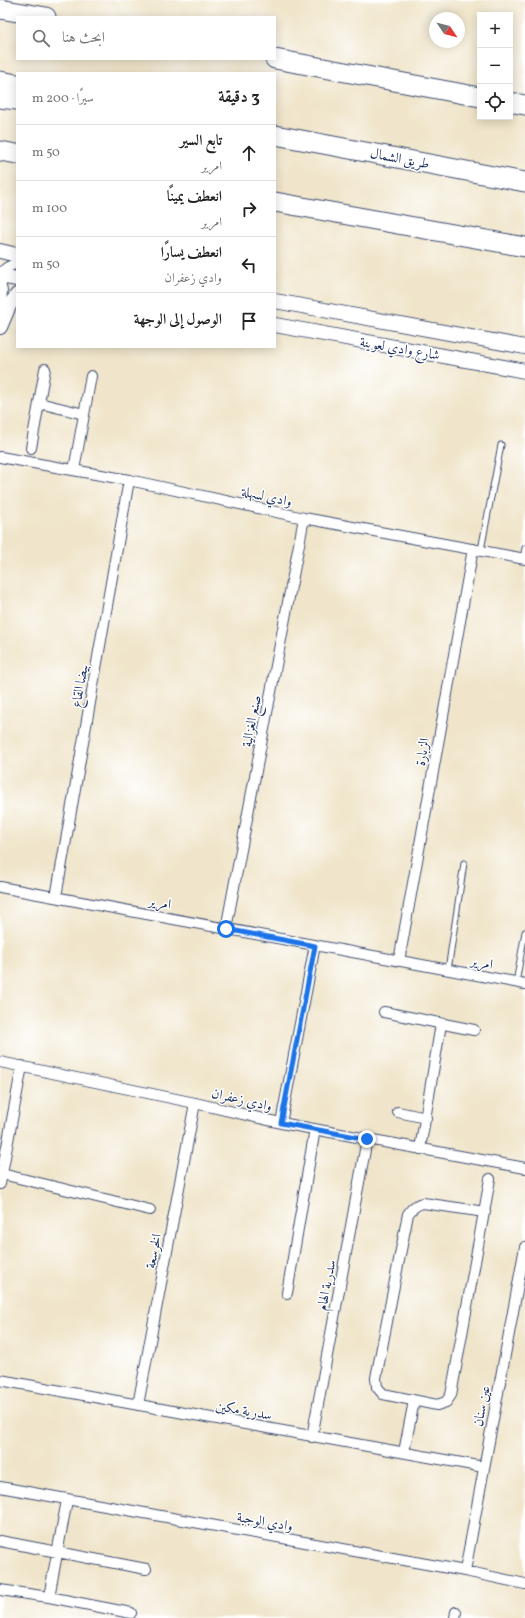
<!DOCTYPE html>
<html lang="ar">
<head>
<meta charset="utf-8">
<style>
  body { margin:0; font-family:Vollkorn,Amiri,serif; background:#f2f2f2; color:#222; direction:rtl }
  .controls { position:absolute; right:12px; top:12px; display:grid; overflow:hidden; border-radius:0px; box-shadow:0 2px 10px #0003 }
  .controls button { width:36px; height:36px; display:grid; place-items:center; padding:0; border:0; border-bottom:1px solid #e0e0e0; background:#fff; color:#222; font:20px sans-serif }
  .compass { position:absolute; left:429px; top:12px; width:36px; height:36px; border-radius:50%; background:#fff; box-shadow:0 2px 10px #0003; rotate:125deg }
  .stop { position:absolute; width:12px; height:12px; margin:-9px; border:3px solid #1a73e8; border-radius:50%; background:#fff }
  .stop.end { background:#1a73e8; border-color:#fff; box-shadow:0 1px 4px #0008 }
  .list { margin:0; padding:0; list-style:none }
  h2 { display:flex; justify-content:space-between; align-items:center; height:52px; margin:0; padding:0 16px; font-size:17px }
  h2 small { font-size:13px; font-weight:400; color:#767676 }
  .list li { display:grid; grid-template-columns:26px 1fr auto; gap:12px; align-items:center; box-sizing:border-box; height:56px; padding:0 16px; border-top:1px solid #e0e0e0 }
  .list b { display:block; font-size:15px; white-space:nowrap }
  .list p { margin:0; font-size:13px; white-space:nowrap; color:#767676 }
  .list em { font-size:13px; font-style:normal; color:#767676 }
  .icon { flex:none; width:22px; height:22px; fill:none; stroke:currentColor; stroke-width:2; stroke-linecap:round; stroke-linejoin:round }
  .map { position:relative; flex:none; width:525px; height:1618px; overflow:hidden; direction:ltr }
  .search { position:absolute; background:#fff; box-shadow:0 2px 10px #0003; left:16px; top:16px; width:260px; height:44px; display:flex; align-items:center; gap:10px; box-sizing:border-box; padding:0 14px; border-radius:0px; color:#767676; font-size:15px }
  .panel { position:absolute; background:#fff; box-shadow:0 2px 10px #0003; left:16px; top:72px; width:260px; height:276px; border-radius:0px; direction:rtl }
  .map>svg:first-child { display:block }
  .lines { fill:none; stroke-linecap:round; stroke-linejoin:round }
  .service-casing { stroke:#3b4a6e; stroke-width:7 }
  .minor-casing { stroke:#3b4a6e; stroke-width:12 }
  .secondary-casing { stroke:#3b4a6e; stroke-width:16 }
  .motorway-casing { stroke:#3b4a6e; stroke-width:21 }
  .service { stroke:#fff; stroke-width:5 }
  .minor { stroke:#fff; stroke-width:10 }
  .secondary { stroke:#fff; stroke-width:14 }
  .motorway { stroke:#fff; stroke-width:19 }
  .route { stroke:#1a73e8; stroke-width:5 }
  .labels { text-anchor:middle; stroke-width:3; stroke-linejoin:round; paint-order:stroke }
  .street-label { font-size:14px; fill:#1b2f5e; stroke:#fff }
</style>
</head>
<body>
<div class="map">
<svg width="525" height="1618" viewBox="0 0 525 1618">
  <rect width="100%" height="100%" fill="#fff"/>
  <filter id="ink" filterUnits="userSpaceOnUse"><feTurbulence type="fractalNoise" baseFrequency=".025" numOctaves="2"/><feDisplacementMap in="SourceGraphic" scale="8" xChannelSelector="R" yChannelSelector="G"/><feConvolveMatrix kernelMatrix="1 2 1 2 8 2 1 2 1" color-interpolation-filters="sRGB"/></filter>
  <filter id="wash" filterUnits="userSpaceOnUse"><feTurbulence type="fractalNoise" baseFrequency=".012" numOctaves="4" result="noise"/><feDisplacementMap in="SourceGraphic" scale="16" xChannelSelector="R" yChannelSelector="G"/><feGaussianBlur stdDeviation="0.9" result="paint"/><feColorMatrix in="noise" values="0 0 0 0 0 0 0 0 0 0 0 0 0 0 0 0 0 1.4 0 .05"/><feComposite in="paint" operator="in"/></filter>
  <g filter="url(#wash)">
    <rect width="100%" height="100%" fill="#f0e5ca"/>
  </g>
  <g filter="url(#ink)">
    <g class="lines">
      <defs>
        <path id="service" d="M481,550L501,445
          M523,559L525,548
          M448,970L464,863
          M516,983L525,932"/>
        <path id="minor" d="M0,273L8,267L17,263
          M0,282L2,291L0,319
          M39,403L84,414
          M31,448L45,369
          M0,457L129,480L304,518L525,559
          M74,470L91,376
          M0,887L525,984
          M56,897L129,480
          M226,929L304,518
          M399,961L473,549
          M384,1012L474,1030
          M0,1062L195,1103L281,1123L525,1168
          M398,1112L426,1118
          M281,1123L315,945
          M420,1149L441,1024
          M2,1174L150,1210
          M0,1184L22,1066
          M485,1212L423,1203C416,1204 412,1208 408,1214L376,1378L377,1387L383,1394L437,1405L446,1402L451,1395L490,1179
          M287,1293L315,1129
          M0,1380L484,1467
          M138,1405L195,1103
          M312,1437L367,1139
          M404,1452L414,1401
          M0,1487L465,1571L525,1584
          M0,1541L146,1569
          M465,1571L525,1247
          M0,1590L49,1597L131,1613
          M49,1597L67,1500
          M455,1618L456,1612"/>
        <path id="secondary" d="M0,251L17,255
          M0,276L17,279
          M275,301L525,347
          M275,325L525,371
          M0,327L9,306L17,295"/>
        <path id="motorway" d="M0,9L46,17
          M275,59L480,97
          M0,81L17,84
          M0,98L17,100
          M510,102L525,105
          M275,135L525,182
          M0,151L17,154
          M275,202L525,247"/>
      </defs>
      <use href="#service" class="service-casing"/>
      <use href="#minor" class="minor-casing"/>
      <use href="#secondary" class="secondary-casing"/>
      <use href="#motorway" class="motorway-casing"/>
      <use href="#service" class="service"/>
      <use href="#minor" class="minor"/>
      <use href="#secondary" class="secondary"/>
      <use href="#motorway" class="motorway"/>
    </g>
  </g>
  <g class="lines" filter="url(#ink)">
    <path class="route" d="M226,929L315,946L281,1123L367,1139"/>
  </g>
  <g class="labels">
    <g class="street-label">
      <text transform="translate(400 158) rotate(11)" y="5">طريق الشمال</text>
      <text transform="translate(400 348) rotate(10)" y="5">شارع وادي لعوينة</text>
      <text transform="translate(267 496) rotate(12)" y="5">وادي لسهلة</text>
      <text transform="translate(79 686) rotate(-80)" y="5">بيضا القاع</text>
      <text transform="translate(251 721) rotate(-79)" y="5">صنع الغزالية</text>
      <text transform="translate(422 752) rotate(-80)" y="5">الزبارة</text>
      <text transform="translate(160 902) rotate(10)" y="5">امرير</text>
      <text transform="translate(482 962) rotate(11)" y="5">امرير</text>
      <text transform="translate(242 1099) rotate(13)" y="5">وادي زعفران</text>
      <text transform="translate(153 1251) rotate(-79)" y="5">الخرسعة</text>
      <text transform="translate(326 1285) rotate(-79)" y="5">سدرية الهام</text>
      <text transform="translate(481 1406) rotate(-79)" y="5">عين سنان</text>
      <text transform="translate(244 1410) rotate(10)" y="5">سدرية مكين</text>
      <text transform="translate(265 1521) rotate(10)" y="5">وادي الوجبة</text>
    </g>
  </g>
</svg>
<div class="controls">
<button>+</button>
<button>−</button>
<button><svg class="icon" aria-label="locate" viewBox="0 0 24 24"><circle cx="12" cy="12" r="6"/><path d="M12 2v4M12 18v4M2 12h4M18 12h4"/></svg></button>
</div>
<svg class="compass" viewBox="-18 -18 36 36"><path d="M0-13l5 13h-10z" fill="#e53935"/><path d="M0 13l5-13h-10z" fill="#767676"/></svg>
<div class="stop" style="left:226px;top:929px"></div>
<div class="stop end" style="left:367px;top:1139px"></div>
<div class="search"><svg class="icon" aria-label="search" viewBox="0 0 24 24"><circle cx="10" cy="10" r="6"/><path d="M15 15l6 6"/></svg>ابحث هنا</div>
<section class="panel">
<h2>3 دقيقة<small>سيرًا · 200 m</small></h2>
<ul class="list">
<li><svg class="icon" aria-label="ahead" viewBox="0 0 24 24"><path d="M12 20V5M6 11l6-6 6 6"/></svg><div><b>تابع السير</b><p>امرير</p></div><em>50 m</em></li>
<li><svg class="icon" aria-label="right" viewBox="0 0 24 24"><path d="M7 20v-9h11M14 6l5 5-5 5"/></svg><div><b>انعطف يمينًا</b><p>امرير</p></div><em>100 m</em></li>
<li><svg class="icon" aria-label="left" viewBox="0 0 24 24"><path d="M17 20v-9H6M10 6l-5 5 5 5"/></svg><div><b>انعطف يسارًا</b><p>وادي زعفران</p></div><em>50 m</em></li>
<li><svg class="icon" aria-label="arrive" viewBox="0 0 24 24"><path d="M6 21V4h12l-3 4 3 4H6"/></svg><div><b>الوصول إلى الوجهة</b></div></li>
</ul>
</section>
</div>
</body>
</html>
